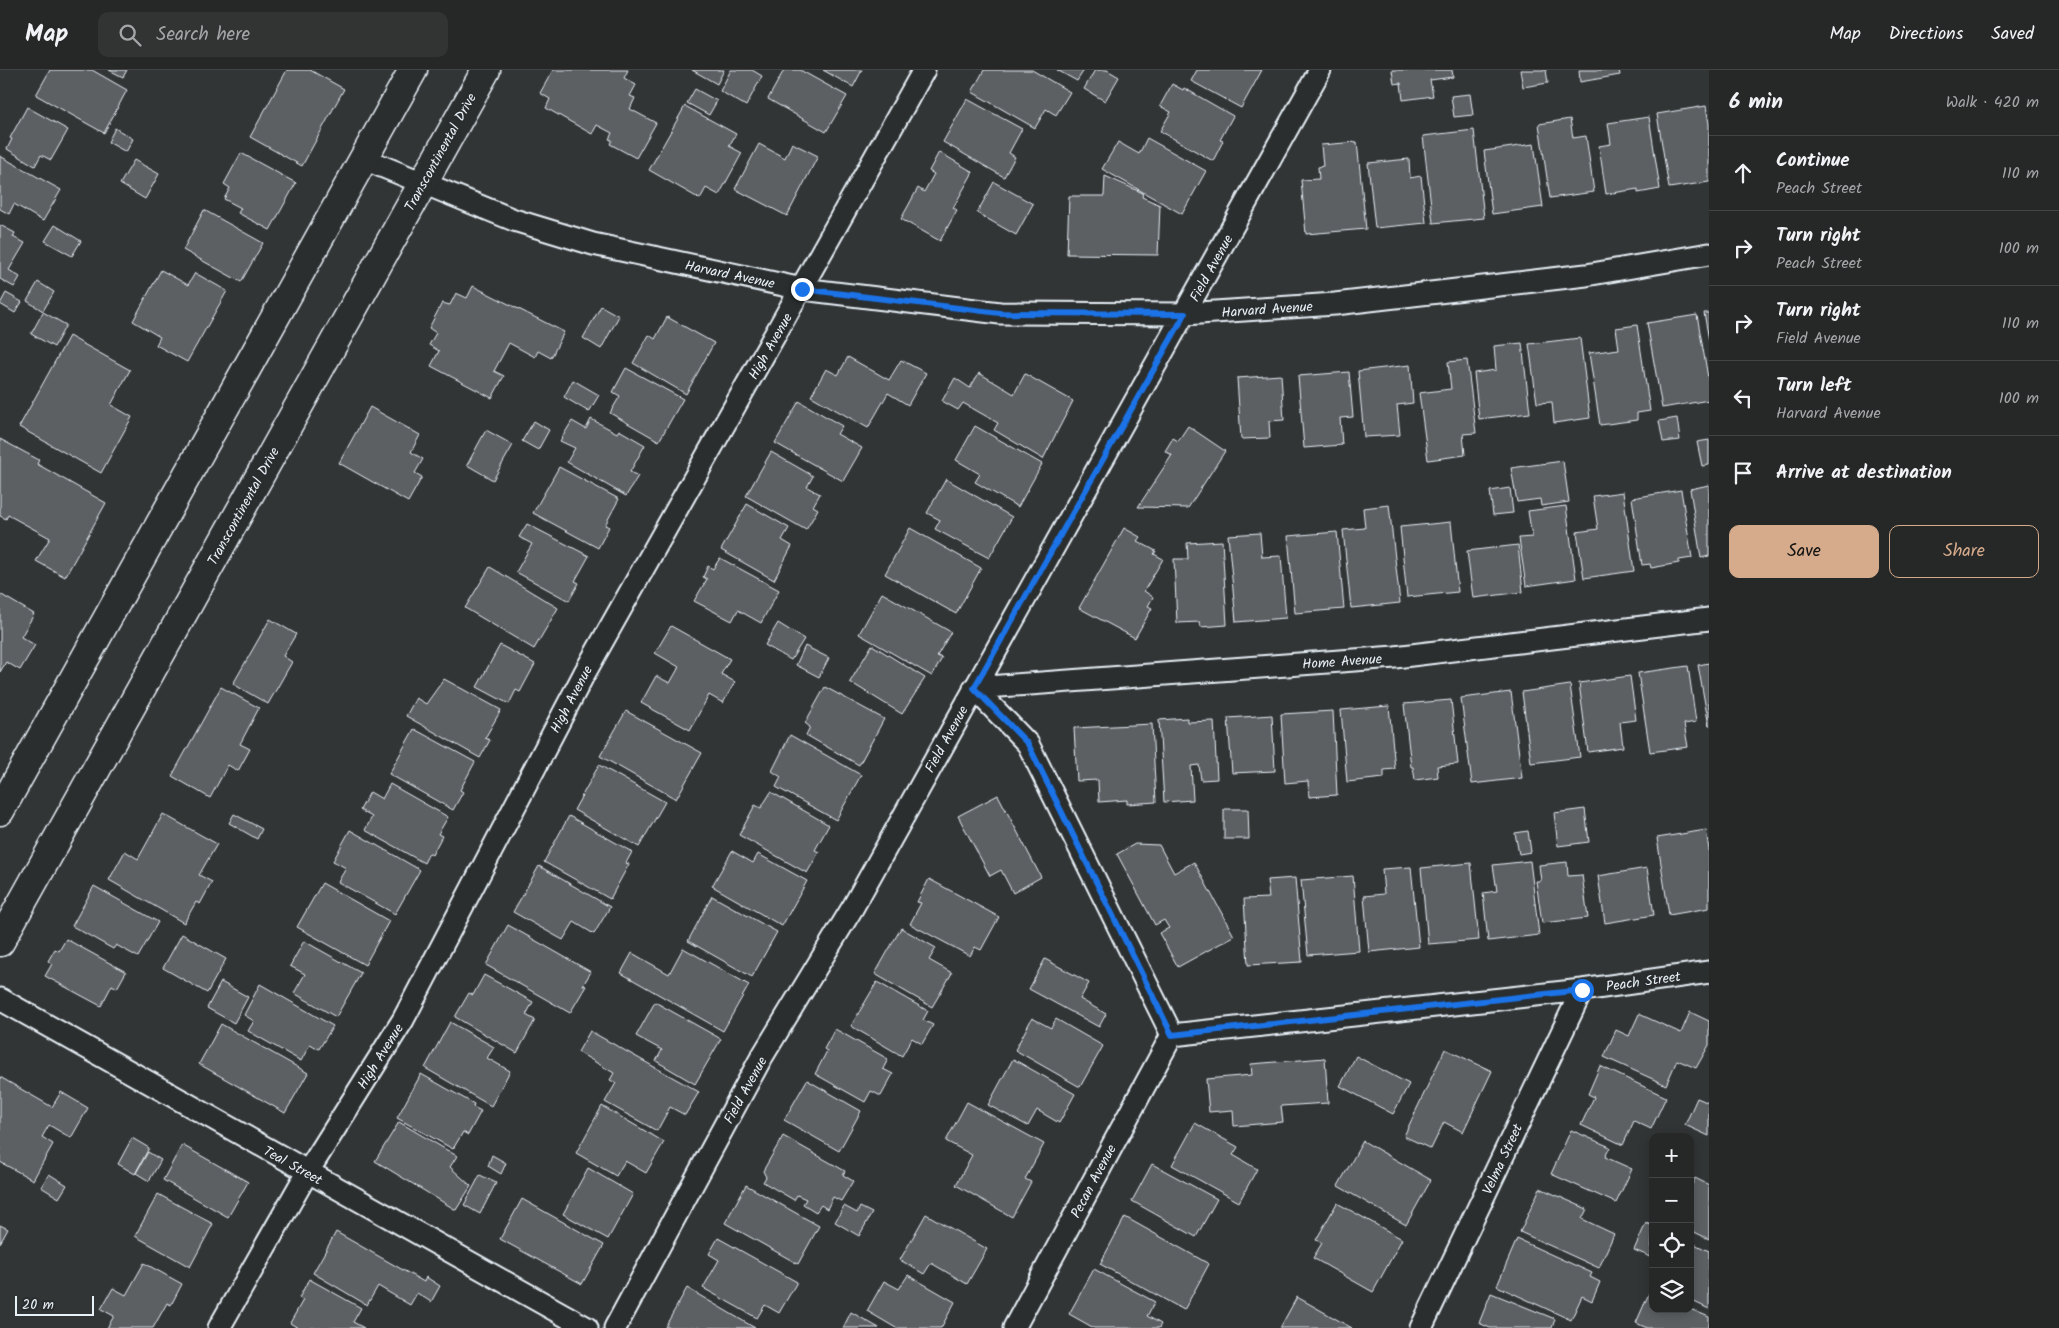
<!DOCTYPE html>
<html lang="en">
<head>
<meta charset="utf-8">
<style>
  body { margin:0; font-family:Kalam,sans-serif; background:#323434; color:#f1f3f6 }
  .controls { position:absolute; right:15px; bottom:15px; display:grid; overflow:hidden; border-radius:10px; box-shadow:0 2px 12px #0003 }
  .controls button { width:45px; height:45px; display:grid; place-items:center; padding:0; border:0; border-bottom:1px solid #424445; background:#262828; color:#f1f3f6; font:25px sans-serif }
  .scale { position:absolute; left:15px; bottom:12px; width:79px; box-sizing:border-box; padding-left:5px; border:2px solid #e8f1f8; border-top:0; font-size:14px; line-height:18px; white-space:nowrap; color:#e8f1f8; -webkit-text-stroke:4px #2a2d2e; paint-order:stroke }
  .stop { position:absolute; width:15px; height:15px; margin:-11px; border:4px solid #1a73e8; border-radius:50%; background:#fff }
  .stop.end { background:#1a73e8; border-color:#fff; box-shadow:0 1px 5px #0008 }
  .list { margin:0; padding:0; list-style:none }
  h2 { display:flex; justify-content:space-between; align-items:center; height:65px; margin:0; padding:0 20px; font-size:21px }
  h2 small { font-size:16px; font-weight:400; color:#a4a6a8 }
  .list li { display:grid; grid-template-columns:32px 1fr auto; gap:15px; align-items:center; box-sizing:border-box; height:75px; padding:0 20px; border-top:1px solid #424445 }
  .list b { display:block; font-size:19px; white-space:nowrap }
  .list p { margin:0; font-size:16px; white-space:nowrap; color:#a4a6a8 }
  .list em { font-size:16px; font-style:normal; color:#a4a6a8 }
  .actions { display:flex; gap:10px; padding:15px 20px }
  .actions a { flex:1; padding:11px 0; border:1px solid #d6ab8b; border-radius:10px; text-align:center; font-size:18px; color:#d6ab8b }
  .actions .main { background:#d6ab8b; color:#111 }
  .icon { flex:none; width:28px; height:28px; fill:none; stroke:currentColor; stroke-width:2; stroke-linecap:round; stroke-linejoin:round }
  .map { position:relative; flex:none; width:1709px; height:1258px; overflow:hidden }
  header { display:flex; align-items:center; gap:30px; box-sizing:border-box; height:70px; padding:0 25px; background:#262828; border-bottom:1px solid #424445 }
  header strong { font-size:24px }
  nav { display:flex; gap:28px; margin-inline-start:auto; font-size:18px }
  .search { width:350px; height:45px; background:#323434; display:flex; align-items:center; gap:12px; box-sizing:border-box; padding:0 18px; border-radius:10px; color:#a4a6a8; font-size:19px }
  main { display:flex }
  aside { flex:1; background:#262828 }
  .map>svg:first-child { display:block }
  .building { fill:#5c6063; stroke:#e8f1f8 }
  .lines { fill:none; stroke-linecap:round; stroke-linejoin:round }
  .street-casing { stroke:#e8f1f8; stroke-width:25 }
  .secondary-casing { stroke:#e8f1f8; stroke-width:31 }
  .street { stroke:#2a2d2e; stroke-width:21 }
  .secondary { stroke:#2a2d2e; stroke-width:28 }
  .route { stroke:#1a73e8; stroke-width:6 }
  .labels { text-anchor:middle; stroke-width:4; stroke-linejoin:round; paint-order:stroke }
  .street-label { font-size:14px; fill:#e8f1f8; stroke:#2a2d2e }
</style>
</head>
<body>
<header>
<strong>Map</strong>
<div class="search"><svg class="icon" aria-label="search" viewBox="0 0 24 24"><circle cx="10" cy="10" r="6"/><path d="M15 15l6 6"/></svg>Search here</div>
<nav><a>Map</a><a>Directions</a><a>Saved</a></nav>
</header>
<main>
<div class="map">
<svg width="1709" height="1258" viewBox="0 0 1709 1258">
  <rect width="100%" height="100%" fill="#323536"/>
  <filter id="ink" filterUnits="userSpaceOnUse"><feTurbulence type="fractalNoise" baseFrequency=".02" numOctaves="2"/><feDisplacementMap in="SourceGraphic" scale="10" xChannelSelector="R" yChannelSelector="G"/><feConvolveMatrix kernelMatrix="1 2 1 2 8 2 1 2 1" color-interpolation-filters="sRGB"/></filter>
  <g filter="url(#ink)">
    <path class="building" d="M50,0H92L127,20L104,63L36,25Z
      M109,0H127L123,7Z
      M287,0H310L344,19L302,96L250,67Z
      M553,0H628L624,8L636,15L630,26L635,28L630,39L656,53L636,88L610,74L612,70L609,69L612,63L597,55L592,64L546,38L550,29L540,23Z
      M692,0H724L717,14Z
      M731,0H752L762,6L746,36L720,21Z
      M784,0H800L847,26L826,62L768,29Z
      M823,0H862L853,17Z
      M984,0H1032L1070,22L1056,45L1046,39L1035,58L972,22Z
      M1057,0H1084L1077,11Z
      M1095,0H1107L1119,7L1105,31L1084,19Z
      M1197,0H1262L1241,38L1191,11Z
      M1392,0H1452L1453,7L1430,10L1433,26L1403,30L1401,13L1394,14Z
      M1520,0H1546L1548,13L1523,17Z
      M1579,0H1619L1620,5L1580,12Z
      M1172,14L1183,20L1184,18L1233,46L1220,70L1223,71L1213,91L1160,61L1171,42L1160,36Z
      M695,19L717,31L709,45L687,33Z
      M1470,24L1473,45L1454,47L1451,26Z
      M967,29L1022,59L1009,83L1015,87L1004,107L943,72Z
      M685,36L736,64L729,76L742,83L719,125L706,118L700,129L649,100Z
      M1706,36L1709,54V112L1669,118L1657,44Z
      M27,37L68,60L51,90L41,85L35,96L7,79L12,69L10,68Z
      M1649,47L1660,119L1638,123V119L1606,124L1599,76L1611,74L1608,53Z
      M1570,49L1573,68L1586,66L1594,122L1550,128L1539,54Z
      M115,58L133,69L126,82L108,72Z
      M1474,60L1484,148L1433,153L1423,66Z
      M1147,68L1206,101L1182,144L1102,99L1118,72L1139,84Z
      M1357,72L1366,159L1306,164L1301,110L1319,109L1318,97L1323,96L1321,75Z
      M792,73L818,86L787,146L735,119L759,74L785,88Z
      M1534,74L1543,137L1492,144L1484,81Z
      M939,82L973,102L953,138L957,140L940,171L901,149L918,118L924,122L934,104L929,101Z
      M241,83L296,113L270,160L238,143L241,138L224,129L230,118L224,114Z
      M0,86L61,120L43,151L14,134L9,144L0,139Z
      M1409,89L1410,108L1421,106L1426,153L1375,158L1368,93Z
      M134,90L159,104L145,129L120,114Z
      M1105,106L1143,123L1142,127L1160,135L1158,185L1067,184L1069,126H1104Z
      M994,112L1033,134L1016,165L977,143Z
      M204,140L263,173L241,212L183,180Z
      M0,155L15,163L13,167L25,173L9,200L20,207L14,217L0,209Z
      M55,155L81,171L72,186L45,171Z
      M161,200L188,215L195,203L227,221L187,292L156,275L160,267L133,251Z
      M38,212L54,222L43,241L27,231Z
      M473,216L564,262L551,288L538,281L535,287L509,273L494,301L504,306L492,328L431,296L439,281L429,275L436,263L429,258L442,233L450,235L456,223L467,228Z
      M6,223L22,232L15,243L0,234Z
      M601,236L619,246L601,279L583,268Z
      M43,242L66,255L54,277L31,264Z
      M1704,243H1709V270Z
      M1697,245L1709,313V330L1662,338L1647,253Z
      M667,247L714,273L686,324L633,293L649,265L655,269Z
      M1637,255L1650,341L1637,343V350L1600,355L1589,283L1619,279L1616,258Z
      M69,266L130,300L111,335L132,347L101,403L19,357Z
      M1580,268L1590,348L1554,353L1552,332L1537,333L1529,274Z
      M1522,273L1530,343L1479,349L1474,303L1496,300L1494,276Z
      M848,287L889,310L901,290L926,303L908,335L888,323L868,358L811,326L826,299L838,305Z
      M1467,290L1476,363L1463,364L1465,385L1428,390L1419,323L1451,319L1448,292Z
      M1410,295L1413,333L1397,335L1400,365L1364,367L1358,301Z
      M626,298L683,329L659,371L610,343L620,326L613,322Z
      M1349,302L1353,347L1340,348L1342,375L1304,378L1298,306Z
      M979,303L1014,324L1025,304L1073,331L1043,389L994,360L998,353L963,333L958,340L942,331L955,308L970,318Z
      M1281,305L1284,350L1269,351L1270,368L1241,369L1237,308Z
      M573,310L599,325L589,342L564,327Z
      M799,331L842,356L837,364L862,378L843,411L775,373Z
      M370,337L420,365L411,382L423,389L415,403L422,407L408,432L339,393Z
      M1677,348L1680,370L1663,372L1659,351Z
      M591,349L617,363L619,360L645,375L630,402L638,406L626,426L567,392L575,378L560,371L572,351L586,359Z
      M534,351L549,360L538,380L522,371Z
      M975,356L1042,394L1018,437L975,412L980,404L956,390Z
      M1188,356L1225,381L1188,438L1138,437L1172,385L1165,381L1173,368L1178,371Z
      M486,360L513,375L493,410L467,395Z
      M0,369L39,390L37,394L106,433L65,507L36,491L50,468L8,445L6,449L0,446Z
      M1709,370V395L1702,396L1697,372Z
      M771,382L813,406L807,417L820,424L813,436L818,439L806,460L746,426Z
      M1563,391L1569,432L1541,436L1540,429L1517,432L1511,398Z
      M559,397L619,429L605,455L609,457L598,478L533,443Z
      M946,409L1012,447L989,488L935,459L940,450L927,443Z
      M1709,415V486L1701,488L1690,419Z
      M1510,418L1513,443L1493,445L1490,421Z
      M1681,420L1692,488L1679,490V493L1651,498L1650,494L1642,495L1632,428Z
      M1623,422L1634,501L1584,508L1577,462L1598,459L1593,426Z
      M747,434L789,458L782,470L792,476L774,510L721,480Z
      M1389,435L1400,533L1351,538L1343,460L1365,458L1363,438Z
      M1566,436L1576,509L1526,516L1519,468L1532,467L1528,441Z
      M1451,452L1458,522L1407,527L1400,457Z
      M527,454L589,486L575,511L579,513L569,531L516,502L532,474L519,467Z
      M910,458L981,498L956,544L885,504Z
      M1124,458L1140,467L1137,471L1156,481L1154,484L1163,489L1144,521L1153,527L1148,536L1152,538L1135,568L1079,538Z
      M1337,462L1344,539L1295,543L1288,466Z
      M1260,463L1262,487L1281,486L1286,548L1236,552L1228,465Z
      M1222,471L1227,555L1201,557L1200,552L1177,553L1174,489H1188L1187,473Z
      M1518,475L1523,522L1473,528L1467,481Z
      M720,488L779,520L761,553L738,540L732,551L694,531L707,509L703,507L708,496L713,499Z
      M490,497L558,538L534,579L465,538Z
      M882,523L951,562L937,586L942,588L932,606L859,564Z
      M0,524L34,544L21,567L35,575L20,600L6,592L0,602Z
      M270,549L296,564L283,586L292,592L268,634L233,614Z
      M778,553L804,569L791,590L765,575Z
      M671,556L730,589L721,604L735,612L723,633L709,625L690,660L641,633L656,606L670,613L679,597L655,583Z
      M500,575L535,594L520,622L516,620L509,634L477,617Z
      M872,575L925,608L902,644L850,612Z
      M805,576L829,588L819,607L796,595Z
      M1709,593V656L1698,595Z
      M1688,596L1696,652L1684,654L1688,677L1650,682L1638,603Z
      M1630,606L1636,650L1620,652L1623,677L1588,682L1579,613Z
      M444,609L501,640L485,668L490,670L480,688L406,646L416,628L426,634Z
      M1570,615L1580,687L1531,693L1522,622Z
      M221,617L259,638L240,674L250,679L238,701L228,695L210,728L172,706Z
      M825,617L884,649L859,695L806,665L810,657L805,653Z
      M1511,622L1522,708L1472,714L1461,628Z
      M1451,630L1458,694L1437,696L1438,707L1415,710L1413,697H1411L1404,634Z
      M1389,636L1395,699L1384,700V708L1347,712L1341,640Z
      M626,641L702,683L676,729L600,686Z
      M1333,641L1337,725L1309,727L1308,711L1285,713L1281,644Z
      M1272,645L1275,701L1232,703L1228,648Z
      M1187,648V652L1214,651L1217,709L1201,710L1199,695L1191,696L1193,730L1164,732L1159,650Z
      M1152,654L1156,732L1127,734V730L1099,732L1098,710L1077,711L1074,658Z
      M414,659L475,692L460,720L463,722L453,740L389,704Z
      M790,665L861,705L836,750L776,717L781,707L772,701Z
      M599,695L665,732L639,777L574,740Z
      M390,714L448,747L438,764L442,766L432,785L429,783L424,793L365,760L372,747L360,740L370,722L382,729Z
      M771,722L829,755L815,780L819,782L807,803L739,765L755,735L761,738Z
      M998,725L1041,807L1013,823L1001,800L990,806L958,746Z
      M1224,739H1248L1249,769H1224Z
      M1585,739L1589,772L1558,776L1554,743Z
      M163,744L217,774L199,805L212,812L200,834L196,832L184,853L109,810L125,781L138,789Z
      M234,744L262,759L257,769L229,753Z
      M569,746L632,782L626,793L629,794L610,829L544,792Z
      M350,760L420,800L395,844L338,812L346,798L333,791Z
      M1706,760L1709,780V838L1669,845L1657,768Z
      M1528,761L1531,782L1519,784L1515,763Z
      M1135,774L1159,775L1174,803L1194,792L1234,866L1178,897L1159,863L1169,858L1164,850L1155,855L1117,784Z
      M732,781L753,793L758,784L807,811L782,856L712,816Z
      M1530,791L1539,865L1488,871L1483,823L1497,821L1493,795Z
      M1567,792L1568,806L1582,805L1588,848L1542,853L1536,811H1541L1539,795Z
      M1471,793L1479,870L1428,874L1421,798Z
      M539,796L610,837L594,864L574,852L563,870L513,842Z
      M1411,797L1419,877L1369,882L1364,826L1384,824L1382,799Z
      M1647,798L1654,845L1605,853L1598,806Z
      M1353,806L1359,881L1308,885L1301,810Z
      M1295,808L1302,892L1248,895L1244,829L1269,828L1267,810Z
      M929,809L999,847L981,880L975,877L970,886L910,854L921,833L917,832Z
      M322,813L389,851L365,895L297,857Z
      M94,816L158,852L138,887L116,875L113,879L72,856Z
      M712,826L777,862L752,907L688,871Z
      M508,855L591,902L583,915L586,916L570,943L486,895Z
      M901,858L936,878L929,890L952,903L932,937L875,904Z
      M182,864L226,889L207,923L163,898Z
      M66,869L126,902L117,918L112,915L101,936L45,906L52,894L48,891L55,879L59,881Z
      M304,871L361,903L336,947L294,923L305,904L290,896Z
      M683,878L749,915L723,961L621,903L632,883L669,904Z
      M1045,889L1089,913L1080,929L1106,944L1099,957L1029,919Z
      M484,905L533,932L526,945L535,950L517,983L455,947L469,923L473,925Z
      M221,912L248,927L234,953L207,938Z
      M877,912L928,941L923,950L933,955L922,974L912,968L902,986L851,956Z
      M260,914L333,956L319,979L310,974L301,991L248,961L254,951L244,945Z
      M655,932L721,969L695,1014L656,991L662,980L636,966Z
      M1690,942L1709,951V975L1696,998L1677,990L1666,1015L1604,987L1616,960L1629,966L1639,944L1681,963Z
      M1032,948L1051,958L1056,949L1103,976L1080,1017L1015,980Z
      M450,952L494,977L487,988L510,1001L491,1036L425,998Z
      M221,954L308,1003L285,1043L199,994Z
      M835,959L888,989L883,999L893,1004L881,1026L871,1021L865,1032L815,1004L827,981L824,979Z
      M590,961L699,1022L685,1045L670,1037L657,1061L605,1032L616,1013L610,1010L614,1003L578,982Z
      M1445,979L1492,1001L1463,1062L1444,1052L1431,1079L1404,1066Z
      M1356,986L1409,1014L1393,1044L1340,1016Z
      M1325,988L1328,1033L1281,1036L1283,1052L1234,1056L1233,1040L1209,1042L1206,1009L1252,1005L1251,994Z
      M1013,989L1075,1024L1059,1053L1037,1040L1028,1056L988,1035Z
      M1600,996L1666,1027L1651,1059L1634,1051L1623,1075L1581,1055L1594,1027L1588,1024Z
      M421,1004L474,1034L473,1037L481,1041L468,1065L463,1062L453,1079L397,1048Z
      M0,1007L52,1037L61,1022L88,1038L71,1068L49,1055L42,1067L53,1074L33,1110L0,1092Z
      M807,1010L861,1041L839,1081L784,1050Z
      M1697,1028L1709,1033V1066L1685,1055Z
      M967,1032L1044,1074L1025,1109L1031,1112L1012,1147L956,1115L972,1085L946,1071Z
      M602,1036L664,1072L646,1103L625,1091L616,1106L576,1083Z
      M399,1052L457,1086L450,1097L471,1116L456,1140L375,1091Z
      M1195,1053L1238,1077L1233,1085L1257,1099L1239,1132L1172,1095Z
      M1571,1060L1610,1077L1605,1087L1632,1099L1616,1133L1551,1104Z
      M783,1066L845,1101L843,1105L853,1111L841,1131L833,1127L827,1139L821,1135L816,1142L803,1134L806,1129L797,1125L794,1130L763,1112L766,1107L763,1101Z
      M132,1068L149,1078L135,1104L118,1094Z
      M1363,1071L1431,1110L1406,1155L1338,1116Z
      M182,1075L248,1112L228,1147L163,1110Z
      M148,1082L161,1090L149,1111L136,1103Z
      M492,1085L506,1093L501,1104L488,1096Z
      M1152,1094L1217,1129L1196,1167L1132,1131Z
      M588,1098L633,1124L608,1169L563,1144Z
      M49,1104L67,1115L59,1128L41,1117Z
      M480,1105L496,1113L480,1144L464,1135Z
      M1695,1108L1709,1115V1169L1690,1160V1119Z
      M746,1115L819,1156L798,1194L725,1153Z
      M1540,1118L1587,1139L1582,1149L1614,1164L1599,1198L1520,1162Z
      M158,1124L213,1154L190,1197L135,1166Z
      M522,1129L604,1175L582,1214L500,1169Z
      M1337,1133L1402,1169L1373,1222L1313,1188L1322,1173L1316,1170Z
      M844,1136L857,1143L860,1137L872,1143L859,1166L835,1152Z
      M926,1144L987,1179L967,1214L931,1193L924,1204L900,1190Z
      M1125,1147L1209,1194L1184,1240L1100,1194Z
      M1646,1153L1653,1156L1651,1187L1634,1180Z
      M0,1155L8,1159L0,1173Z
      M336,1162L424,1212L426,1207L440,1216L431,1232L417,1223L410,1235L378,1216L367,1235L313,1203Z
      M718,1168L797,1212L779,1243L765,1235L757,1248L703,1218L719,1190L709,1184Z
      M1517,1169L1592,1203L1590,1207L1600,1212L1592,1231L1582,1226L1571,1250L1497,1216Z
      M1690,1172L1709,1181V1239L1690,1230Z
      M144,1193L182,1214L171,1235L167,1233L153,1258H107L114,1246L101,1239L113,1218L126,1225Z
      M1094,1199L1155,1232L1147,1246L1161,1254L1159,1258H1094L1069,1244Z
      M908,1205L955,1232L941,1258H896L867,1241L884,1211L899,1219Z
      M309,1209L361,1238L353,1252L364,1258H298L290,1253L303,1230L299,1228Z
      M687,1218L755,1258L665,1257Z
      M1650,1221L1653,1222V1239H1690L1709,1247V1258H1647L1636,1253Z
      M1491,1223L1555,1249L1552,1258H1490L1479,1253Z
      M1297,1227L1352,1258H1280Z
      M851,1242L879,1258H843Z"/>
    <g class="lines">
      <defs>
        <path id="street" d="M364,89L514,150L593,174L802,219L1000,243L1185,244L1335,234L1586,205L1709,184
          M974,618L1395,587L1709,549
          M974,618L1028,674L1172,965
          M0,929L587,1258
          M1172,965L1582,920L1709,902
          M219,1258L307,1103L403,950L584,604L924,0
          M615,1258L760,990L853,837L1320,0
          M1014,1258L1172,965
          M1421,1258L1582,920"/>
        <path id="secondary" d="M0,741L413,0
          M0,872L486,0"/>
      </defs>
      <use href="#street" class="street-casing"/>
      <use href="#secondary" class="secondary-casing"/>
      <use href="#street" class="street"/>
      <use href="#secondary" class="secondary"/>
    </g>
  </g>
  <g class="lines" filter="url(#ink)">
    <path class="route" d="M802,219L1000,243L1185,244L974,618L1028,674L1172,965L1582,920"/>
  </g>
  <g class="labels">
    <g class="street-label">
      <text transform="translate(440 82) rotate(-61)" y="5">Transcontinental Drive</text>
      <text transform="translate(1211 198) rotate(-61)" y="5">Field Avenue</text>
      <text transform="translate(730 204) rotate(12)" y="5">Harvard Avenue</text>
      <text transform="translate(1267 239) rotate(-4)" y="5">Harvard Avenue</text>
      <text transform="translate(770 276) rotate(-60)" y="5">High Avenue</text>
      <text transform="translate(243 436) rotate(-61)" y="5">Transcontinental Drive</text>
      <text transform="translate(1342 591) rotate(-4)" y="5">Home Avenue</text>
      <text transform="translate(571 629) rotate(-62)" y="5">High Avenue</text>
      <text transform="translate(946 669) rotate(-61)" y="5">Field Avenue</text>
      <text transform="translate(1643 911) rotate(-8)" y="5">Peach Street</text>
      <text transform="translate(380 986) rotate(-58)" y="5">High Avenue</text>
      <text transform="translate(745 1020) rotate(-61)" y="5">Field Avenue</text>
      <text transform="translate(1502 1089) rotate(-65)" y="5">Velma Street</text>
      <text transform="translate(293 1095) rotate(29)" y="5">Teal Street</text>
      <text transform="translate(1093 1111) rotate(-62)" y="5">Pecan Avenue</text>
    </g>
  </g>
</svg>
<div class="controls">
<button>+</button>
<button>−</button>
<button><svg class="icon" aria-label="locate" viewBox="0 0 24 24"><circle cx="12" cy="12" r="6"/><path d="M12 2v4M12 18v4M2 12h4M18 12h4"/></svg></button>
<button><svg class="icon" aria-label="layers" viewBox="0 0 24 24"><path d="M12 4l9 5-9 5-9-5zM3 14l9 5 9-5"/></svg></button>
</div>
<div class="scale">20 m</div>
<div class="stop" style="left:1582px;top:920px"></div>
<div class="stop end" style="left:802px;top:219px"></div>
</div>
<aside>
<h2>6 min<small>Walk · 420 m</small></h2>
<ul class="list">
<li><svg class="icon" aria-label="ahead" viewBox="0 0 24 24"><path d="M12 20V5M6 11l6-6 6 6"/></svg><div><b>Continue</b><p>Peach Street</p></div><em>110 m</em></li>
<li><svg class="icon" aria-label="right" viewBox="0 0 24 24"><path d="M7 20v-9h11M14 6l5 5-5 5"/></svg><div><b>Turn right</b><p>Peach Street</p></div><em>100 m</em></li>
<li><svg class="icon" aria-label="right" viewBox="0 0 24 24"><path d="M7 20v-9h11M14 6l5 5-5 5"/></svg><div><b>Turn right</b><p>Field Avenue</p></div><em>110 m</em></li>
<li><svg class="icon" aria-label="left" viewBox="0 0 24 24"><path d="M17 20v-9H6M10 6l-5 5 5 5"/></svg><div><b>Turn left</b><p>Harvard Avenue</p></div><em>100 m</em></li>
<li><svg class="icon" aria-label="arrive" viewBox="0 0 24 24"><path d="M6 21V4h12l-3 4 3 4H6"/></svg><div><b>Arrive at destination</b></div></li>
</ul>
<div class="actions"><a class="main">Save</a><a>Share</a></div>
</aside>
</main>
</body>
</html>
